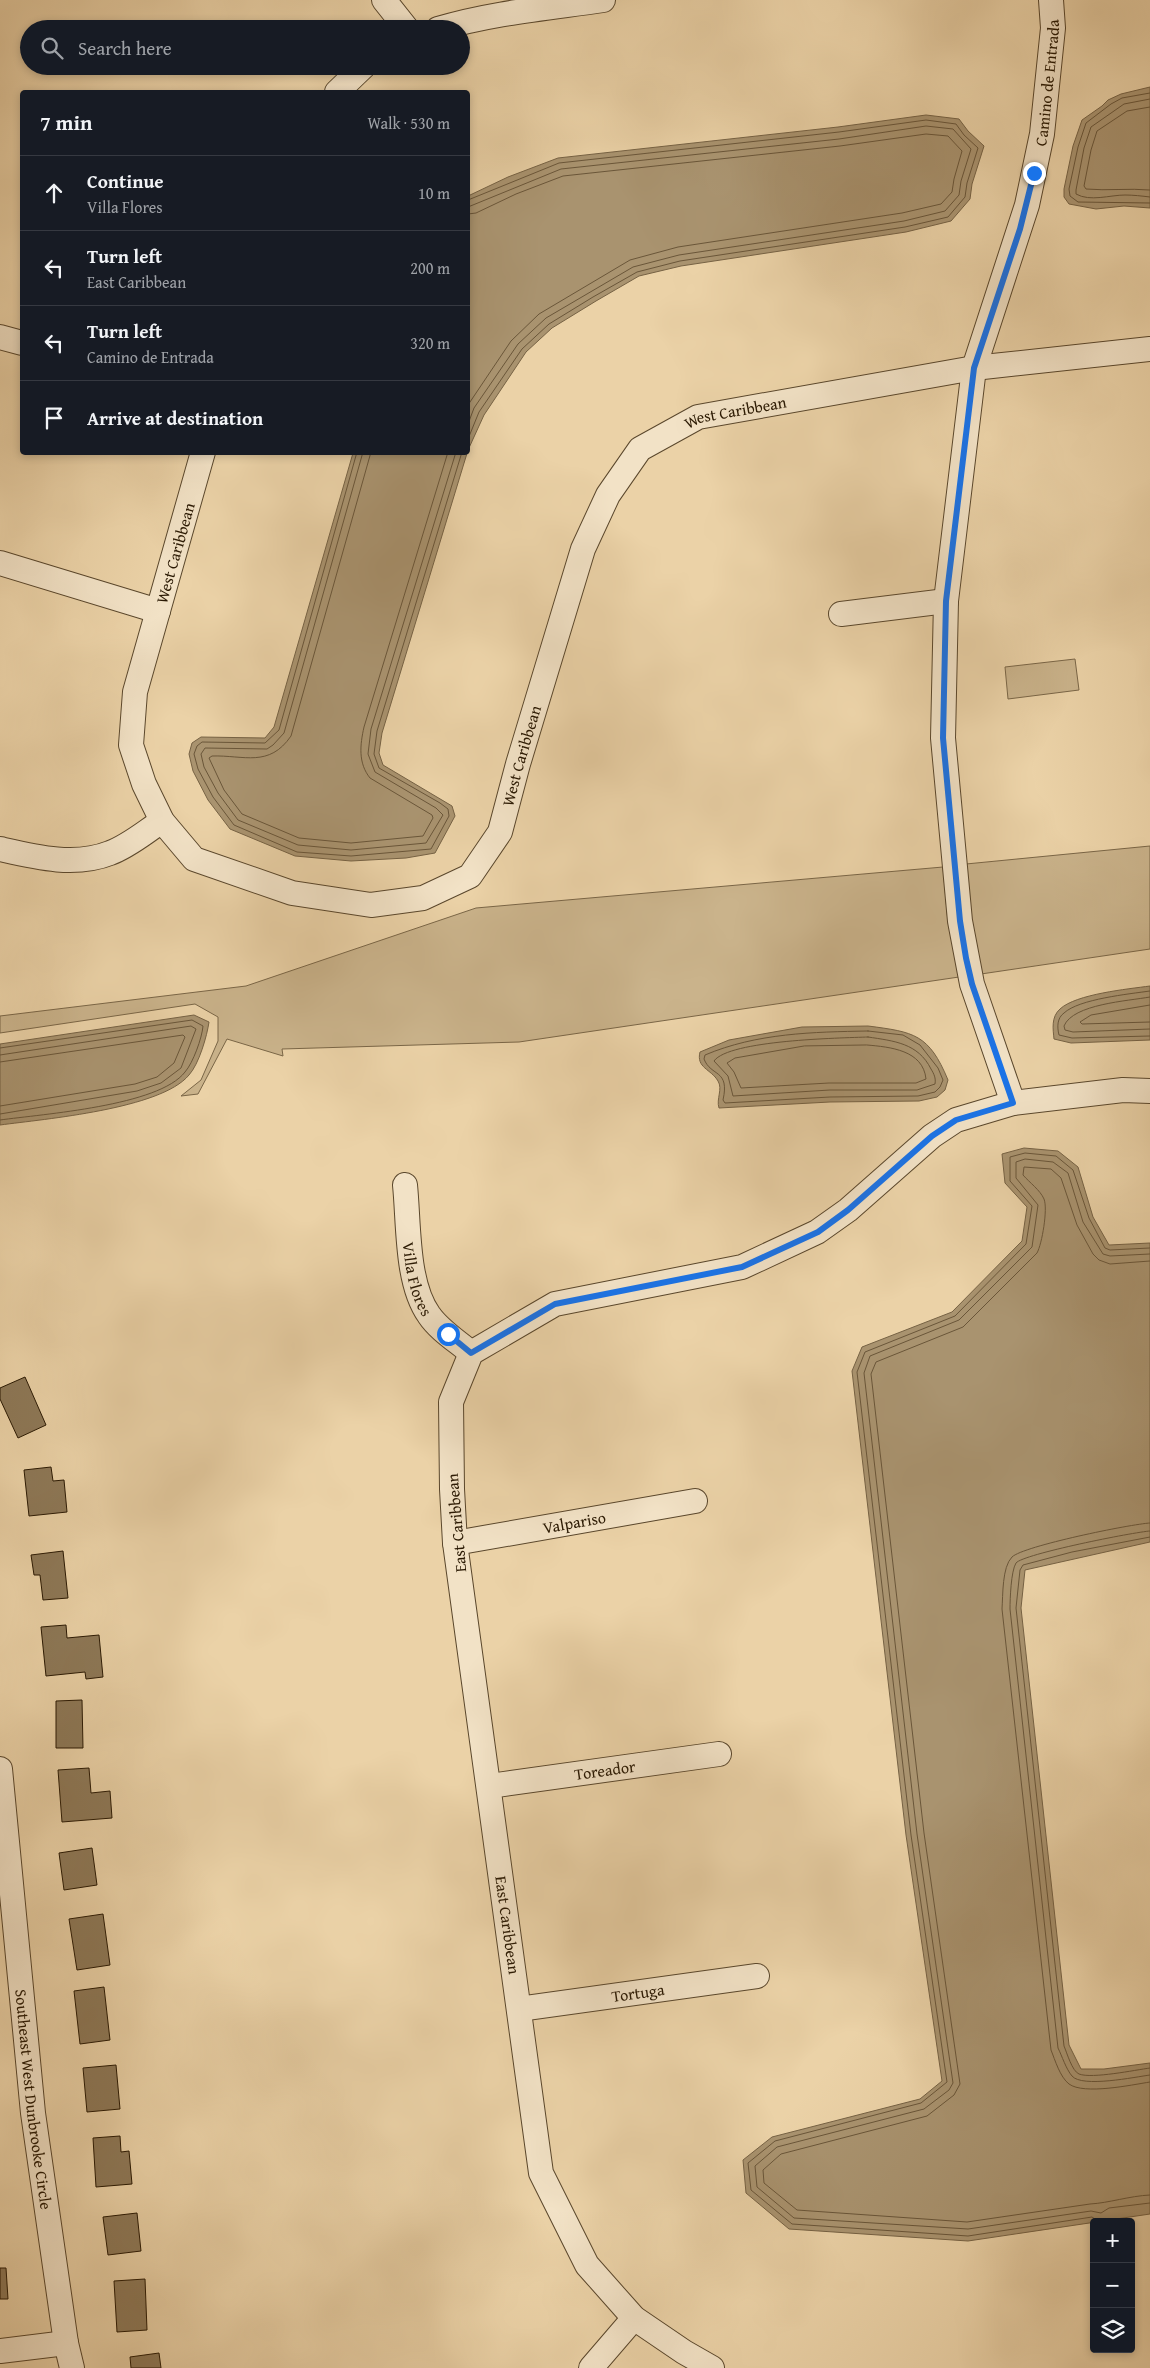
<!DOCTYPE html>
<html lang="en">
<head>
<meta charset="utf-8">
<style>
  body { margin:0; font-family:"Gentium Book Plus",serif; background:#20242c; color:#f1f3f6 }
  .controls { position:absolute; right:15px; bottom:15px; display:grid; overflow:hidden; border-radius:5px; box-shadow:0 2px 8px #0003 }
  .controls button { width:45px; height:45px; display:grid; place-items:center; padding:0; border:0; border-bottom:1px solid #363941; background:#171b24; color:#f1f3f6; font:25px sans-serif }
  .stop { position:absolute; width:15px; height:15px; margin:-11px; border:4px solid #1a73e8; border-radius:50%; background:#fff }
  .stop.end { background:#1a73e8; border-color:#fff; box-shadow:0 1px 5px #0008 }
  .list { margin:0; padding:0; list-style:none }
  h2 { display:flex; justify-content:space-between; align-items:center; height:65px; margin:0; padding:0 20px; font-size:21px }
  h2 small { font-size:16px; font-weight:400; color:#9ea1a6 }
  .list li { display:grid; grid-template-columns:32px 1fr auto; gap:15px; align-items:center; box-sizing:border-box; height:75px; padding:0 20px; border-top:1px solid #363941 }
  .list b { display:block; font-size:19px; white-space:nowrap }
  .list p { margin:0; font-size:16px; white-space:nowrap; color:#9ea1a6 }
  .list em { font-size:16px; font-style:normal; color:#9ea1a6 }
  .icon { flex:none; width:28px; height:28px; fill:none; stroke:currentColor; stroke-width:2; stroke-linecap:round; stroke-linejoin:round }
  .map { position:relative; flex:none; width:1150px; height:2368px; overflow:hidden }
  .search { position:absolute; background:#171b24; box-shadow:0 2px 8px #0003; left:20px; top:20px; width:450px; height:55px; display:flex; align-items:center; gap:12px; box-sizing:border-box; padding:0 18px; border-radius:28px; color:#9ea1a6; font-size:19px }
  .panel { position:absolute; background:#171b24; box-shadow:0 2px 8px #0003; left:20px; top:90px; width:450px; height:365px; border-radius:5px }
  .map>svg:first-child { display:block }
  .green { fill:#cab38b; stroke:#7a6647 }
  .water { fill:#a9936f; stroke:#766244 }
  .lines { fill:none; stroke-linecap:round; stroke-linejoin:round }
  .shore { stroke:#6a5639; stroke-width:1 }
  .building { fill:#8e7958; stroke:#2a1903 }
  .minor-casing { stroke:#5a472c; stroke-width:26 }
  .minor { stroke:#f2e2c6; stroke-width:24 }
  .route { stroke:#1a73e8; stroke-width:6 }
  .labels { text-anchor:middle; stroke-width:5; stroke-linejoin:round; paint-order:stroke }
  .street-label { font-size:16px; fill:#2a1903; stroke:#f2e2c6 }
</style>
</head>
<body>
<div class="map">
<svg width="1150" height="2368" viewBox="0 0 1150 2368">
  <rect width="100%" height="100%" fill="#ebd2a7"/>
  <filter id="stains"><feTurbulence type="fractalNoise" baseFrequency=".004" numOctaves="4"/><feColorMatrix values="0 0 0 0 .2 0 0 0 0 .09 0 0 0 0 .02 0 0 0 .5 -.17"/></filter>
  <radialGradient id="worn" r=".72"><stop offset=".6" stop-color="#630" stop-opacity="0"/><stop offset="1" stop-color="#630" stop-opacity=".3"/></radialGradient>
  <path class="green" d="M1075,659L1079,690L1008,699L1005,667Z
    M1150,846V949L981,974L971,920L966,864Z
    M943,867L948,922L959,977L519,1042L282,1049L283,1056L227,1039L198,1094L181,1096L201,1080L218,1041V1017L195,1004L0,1033V1016L246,986L476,908Z"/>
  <path class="water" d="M1150,87V208L1124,206L1096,209L1069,204L1064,197V189L1073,146L1082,120L1102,106L1108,100L1121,94Z
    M926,115L959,119L968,131L984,146L972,184L970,199L951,221L906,232L681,266L639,276L596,301L552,328L526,352L484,415L468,450L382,733L379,753L383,765L452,806L455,816L435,853L406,858L351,861L295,856L230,829L208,800L193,771L189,754L192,743L201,737L265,738L274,727L353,453L468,452V196L508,177L558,158L838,127Z
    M1150,986V1040L1071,1043L1054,1039C1053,1029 1051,1017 1060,1009C1076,994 1128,989 1150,986Z
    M194,1015L209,1022C207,1036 199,1064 189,1075C161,1109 45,1119 0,1125V1044Z
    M868,1026C914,1032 929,1034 948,1080L945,1090L937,1097L919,1101L830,1102L719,1108C716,1099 723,1089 718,1081C711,1069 696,1068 700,1052L729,1040L802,1027Z
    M1024,1148L1058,1151L1078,1167L1093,1217L1109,1245L1150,1243V1542L1025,1570L1021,1608L1069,2045L1081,2069H1104L1150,2063V2214L968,2241L789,2229L746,2193L743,2160L772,2137L920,2099L942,2081L906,1835L852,1371L862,1347L952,1312L1022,1241L1027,1207L1005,1183L1002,1154Z"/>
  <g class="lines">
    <path class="shore" d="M1150,93L1122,98L1111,104L1086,123L1078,147L1069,189L1070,196L1078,202L1150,203
      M1150,99L1124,104L1091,127L1084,148L1076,190V194C1090,202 1110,195 1125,195C1133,195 1142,196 1150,197
      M1150,107L1127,111L1097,131L1091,150L1084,186L1086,189C1107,191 1129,188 1150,190
      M468,200L559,163L839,132L926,120L956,124L964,135L978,148L967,183L965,197L948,217L905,227L680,261L637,272L593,297L549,324L522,349L479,412L468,439
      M468,207L561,169L839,139L926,126L953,129L971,149L961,181L959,195L945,211L904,221L679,255L633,267L546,318L518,344L474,408L468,424
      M468,214L476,213L516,194L563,176L840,146L926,134L948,136L962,151L954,179L952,192L941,204L902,213L678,247L630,260L539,314L511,341L468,405
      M357,452L279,730L265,743L202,742L197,746L194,754L198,769L213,797L234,825L297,852L351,856L431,849L449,816L448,809L440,803L379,768L374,754L377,731L462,452
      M363,452L284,733L273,745L267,749L205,748L201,754L204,767L218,793L238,820L298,845L351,850L426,843L443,815L436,808L375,772L368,754L371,729L456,452
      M371,452L291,736C269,768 244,755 212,756L209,758L224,790L242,814L299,838L351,843L423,836L433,818L432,815L370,778C358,763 360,745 364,727L448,452
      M1150,991C1129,994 1079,999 1064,1013C1057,1018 1057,1027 1059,1035L1072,1038L1150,1036
      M1150,997C1128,1001 1073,1004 1064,1026L1065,1030L1073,1032L1150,1029
      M1150,1005L1091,1015L1080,1022L1082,1024L1150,1022
      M868,1031L903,1035L920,1045L938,1068L943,1080L940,1087L935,1092L918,1096L830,1097L725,1103L723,1100C730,1069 711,1077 704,1059L705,1055C757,1033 813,1032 868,1031Z
      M868,1037C894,1041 918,1043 931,1069C934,1074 936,1078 935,1084L917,1090H830L733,1096L728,1076L714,1061C729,1040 840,1038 868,1037Z
      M867,1045C890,1047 923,1050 926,1079L916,1083H829L741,1088L734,1072L727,1063L735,1058L804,1046Z
      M0,1048L192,1020L203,1026C202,1038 193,1063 185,1072C159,1106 43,1114 0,1120
      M0,1055L191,1026L196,1029L181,1068L161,1083L137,1091L0,1114
      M0,1062L183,1035L185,1037L174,1063L157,1077L135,1084L0,1106
      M1150,1254L1110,1256L1103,1254L1083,1222L1068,1173L1053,1162L1025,1159L1016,1162V1178L1038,1205L1032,1247L959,1320L870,1356L864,1373L917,1834L953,2083L949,2090L924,2109L777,2147L755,2166L757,2187L794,2218L968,2229L1091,2211L1101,2213L1109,2208L1150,2203
      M1150,1261L1110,1264L1099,1260L1093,1254L1077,1225L1061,1178L1051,1169L1024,1167L1023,1175C1030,1183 1040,1190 1044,1199C1048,1209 1042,1244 1037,1253L963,1327L876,1362L871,1374L924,1833L960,2084L954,2095L927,2116L781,2154L763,2170L764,2183L797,2210L967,2222L1090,2204C1109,2203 1129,2196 1150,2195
      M1150,1523C1131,1524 1023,1546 1012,1557C1002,1567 1003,1595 1002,1609L1051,2050C1055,2060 1060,2077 1069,2084C1084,2095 1131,2085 1150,2082
      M1150,1531C1134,1532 1023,1554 1016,1563C1011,1571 1010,1599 1010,1609L1058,2048C1062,2056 1066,2069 1072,2076C1082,2088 1135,2077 1150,2075
      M1150,1537L1072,1552L1023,1565L1020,1570L1016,1608L1064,2046C1067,2053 1072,2071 1079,2074C1092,2079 1135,2070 1150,2068
      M1099,2222L1092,2217L968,2236L792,2224L751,2190L748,2163L775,2141L921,2103L947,2082L911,1835L857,1372L865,1352L955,1316L1026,1244L1032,1206L1010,1181V1157L1025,1153L1056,1156L1073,1170L1089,1218L1105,1248L1110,1250L1150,1248"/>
  </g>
  <path class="building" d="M25,1377L46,1425L18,1438L0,1399V1388Z
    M51,1467L53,1481L64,1480L67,1512L29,1516L24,1470Z
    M63,1551L68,1598L43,1600L40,1575H34L31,1555Z
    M66,1625L67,1638L99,1635L103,1677L86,1679L85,1672L46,1676L41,1627Z
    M82,1700L83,1748H56V1701Z
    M89,1768L91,1793L110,1791L112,1818L62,1822L58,1770Z
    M92,1848L97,1885L64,1890L59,1853Z
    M103,1914L110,1965L77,1970L69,1919Z
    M104,1987L110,2040L80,2044L74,1991Z
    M116,2065L120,2109L87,2112L83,2068Z
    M120,2136L121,2152L129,2151L132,2184L96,2187L93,2138Z
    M137,2213L141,2251L108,2255L103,2217Z
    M0,2268H6L8,2299H0Z
    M145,2279L147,2330L117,2332L114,2281Z
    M159,2353L161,2368H131L130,2357Z"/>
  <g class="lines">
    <defs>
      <g id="minor">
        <path d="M384,0L407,29"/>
        <path d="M438,29C491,13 548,8 603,0"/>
        <path d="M337,92L364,66"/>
        <path d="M0,337L22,343"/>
        <path id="s1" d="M203,452L135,692L131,745L144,784L162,821L194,859L292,893L371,905L423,898L470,876L500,832L518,764L583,549L608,495L640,449L698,417L974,368L1150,349"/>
        <path d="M0,563L158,611"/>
        <path d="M841,614L946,601"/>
        <path d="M0,849C35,857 75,867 110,853C129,846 145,832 162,821"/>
        <path id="s2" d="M1013,1103L972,984L960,921L943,738L946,601L974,368L1027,205L1042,134L1053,28L1051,0"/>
        <path id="s3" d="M405,1185C409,1224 406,1283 429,1315C439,1330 457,1341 471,1353"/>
        <path id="s4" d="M455,1543L695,1501"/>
        <path id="s5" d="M0,1769L33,2113L66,2343L72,2368"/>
        <path id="s6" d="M490,1786L719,1754"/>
        <path id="s7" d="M519,2009L757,1976"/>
        <path d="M0,2351L66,2343"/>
        <path d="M591,2368L634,2318"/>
        <path d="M712,2368L684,2352L634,2318L587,2265L541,2173L455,1543L452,1489L451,1402L471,1353L555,1304L742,1267L817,1232L848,1210L932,1136L956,1120L1013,1103L1123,1090L1150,1091"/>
      </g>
    </defs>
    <use href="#minor" class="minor-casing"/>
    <use href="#minor" class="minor"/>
  </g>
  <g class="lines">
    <path class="route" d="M448,1334L471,1353L555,1304L742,1267L818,1232L848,1210L932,1136L956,1120L1013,1103L972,984L966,958L960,921L943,738L946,601L974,368L1020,229L1034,173"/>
  </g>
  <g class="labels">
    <g class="street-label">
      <text dy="6" stroke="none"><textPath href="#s2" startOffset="1041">Camino de Entrada</textPath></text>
      <text dy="6" stroke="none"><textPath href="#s1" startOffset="1290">West Caribbean</textPath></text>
      <text transform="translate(175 553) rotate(-74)" y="6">West Caribbean</text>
      <text dy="6" stroke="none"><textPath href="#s1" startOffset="855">West Caribbean</textPath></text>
      <text dy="6" stroke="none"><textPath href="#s3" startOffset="95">Villa Flores</textPath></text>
      <text dy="6" stroke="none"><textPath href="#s4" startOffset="121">Valpariso</textPath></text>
      <text transform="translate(456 1523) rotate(-95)" y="6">East Caribbean</text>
      <text dy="6" stroke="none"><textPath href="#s6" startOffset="116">Toreador</textPath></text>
      <text transform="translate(508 1925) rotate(82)" y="6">East Caribbean</text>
      <text dy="6" stroke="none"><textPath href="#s7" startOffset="120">Tortuga</textPath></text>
      <text dy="6" stroke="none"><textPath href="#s5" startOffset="332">Southeast West Dunbrooke Circle</textPath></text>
    </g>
  </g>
  <rect width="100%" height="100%" filter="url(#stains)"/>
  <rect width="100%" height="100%" fill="url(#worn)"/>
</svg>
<div class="controls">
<button>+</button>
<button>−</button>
<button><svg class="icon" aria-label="layers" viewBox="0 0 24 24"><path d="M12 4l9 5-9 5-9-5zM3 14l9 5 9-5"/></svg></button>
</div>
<div class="stop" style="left:448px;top:1334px"></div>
<div class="stop end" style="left:1034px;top:173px"></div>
<div class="search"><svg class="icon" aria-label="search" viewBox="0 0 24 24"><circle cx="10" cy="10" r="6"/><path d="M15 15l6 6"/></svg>Search here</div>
<section class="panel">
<h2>7 min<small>Walk · 530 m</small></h2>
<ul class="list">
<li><svg class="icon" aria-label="ahead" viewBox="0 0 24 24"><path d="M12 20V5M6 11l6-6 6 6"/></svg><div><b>Continue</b><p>Villa Flores</p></div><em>10 m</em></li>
<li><svg class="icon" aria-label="left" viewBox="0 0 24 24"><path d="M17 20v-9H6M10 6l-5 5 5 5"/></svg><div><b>Turn left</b><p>East Caribbean</p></div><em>200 m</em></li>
<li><svg class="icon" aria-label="left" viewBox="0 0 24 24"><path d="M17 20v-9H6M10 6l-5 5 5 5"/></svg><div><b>Turn left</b><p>Camino de Entrada</p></div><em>320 m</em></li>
<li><svg class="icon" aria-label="arrive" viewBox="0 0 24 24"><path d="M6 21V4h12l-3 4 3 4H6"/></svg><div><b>Arrive at destination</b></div></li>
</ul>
</section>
</div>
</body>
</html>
